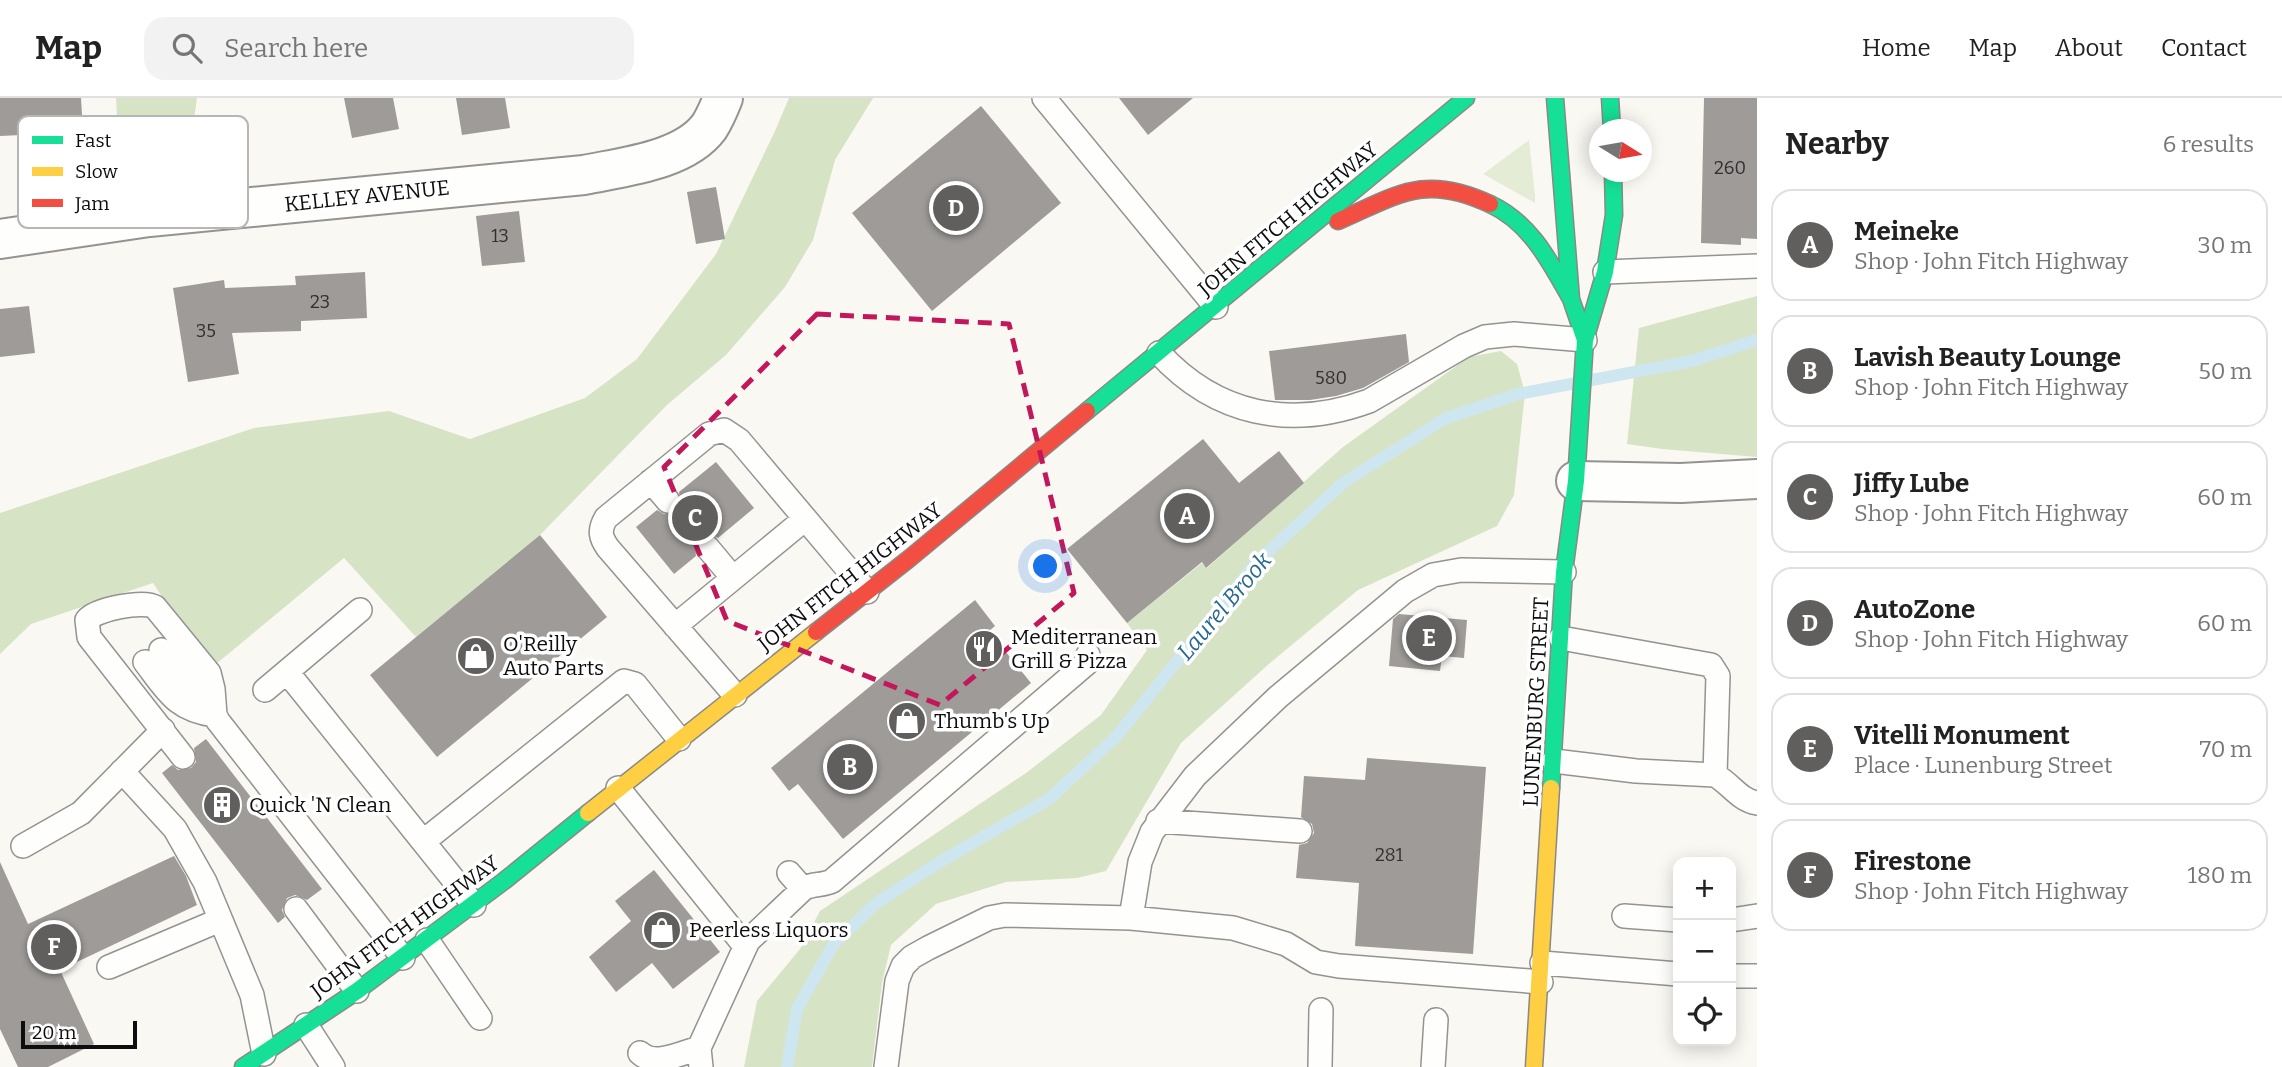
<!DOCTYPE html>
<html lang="en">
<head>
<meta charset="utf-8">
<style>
  body { margin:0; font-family:Bitter,serif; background:#f2f2f2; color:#222 }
  .controls { position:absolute; right:21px; bottom:21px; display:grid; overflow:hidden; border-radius:14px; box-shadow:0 4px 18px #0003 }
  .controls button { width:63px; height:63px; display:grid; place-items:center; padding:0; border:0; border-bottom:2px solid #e0e0e0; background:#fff; color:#222; font:35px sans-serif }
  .compass { position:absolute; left:1589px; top:21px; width:63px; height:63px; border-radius:50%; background:#fff; box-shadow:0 4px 18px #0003; rotate:101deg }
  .scale { position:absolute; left:21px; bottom:18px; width:116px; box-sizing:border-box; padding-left:7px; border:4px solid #0d0d0d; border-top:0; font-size:19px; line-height:24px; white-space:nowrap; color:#0d0d0d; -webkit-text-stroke:5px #fff; paint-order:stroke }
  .you { position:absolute; left:1046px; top:469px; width:24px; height:24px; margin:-18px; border:5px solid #fff; border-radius:50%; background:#1a73e8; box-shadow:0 0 0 10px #1a73e833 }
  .badge { display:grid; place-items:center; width:46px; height:46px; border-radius:50%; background:#605f5e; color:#fff; font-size:23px; font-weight:700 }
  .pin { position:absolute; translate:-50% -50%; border:4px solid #fff; box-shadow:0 2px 7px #0006 }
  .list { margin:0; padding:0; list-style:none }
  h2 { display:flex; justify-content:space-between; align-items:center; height:91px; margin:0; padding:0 28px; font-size:30px }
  h2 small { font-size:23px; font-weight:400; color:#767676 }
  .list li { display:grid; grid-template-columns:46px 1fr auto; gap:21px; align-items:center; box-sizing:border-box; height:112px; margin:0 14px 14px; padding:0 14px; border:2px solid #e0e0e0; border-radius:21px }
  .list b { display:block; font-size:26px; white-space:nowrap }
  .list p { margin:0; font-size:23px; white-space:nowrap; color:#767676 }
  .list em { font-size:23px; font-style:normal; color:#767676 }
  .icon { flex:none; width:38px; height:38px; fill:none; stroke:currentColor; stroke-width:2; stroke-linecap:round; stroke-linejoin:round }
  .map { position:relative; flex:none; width:1757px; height:969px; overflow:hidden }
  header { display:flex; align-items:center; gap:42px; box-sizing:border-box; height:98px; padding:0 35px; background:#fff; border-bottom:2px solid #e0e0e0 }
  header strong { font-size:33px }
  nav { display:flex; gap:38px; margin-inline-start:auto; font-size:24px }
  .search { width:490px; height:63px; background:#f2f2f2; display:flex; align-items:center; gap:18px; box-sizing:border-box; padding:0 24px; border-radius:21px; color:#767676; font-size:26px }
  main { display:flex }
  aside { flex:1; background:#fff }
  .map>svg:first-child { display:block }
  .green { fill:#e5ecd5 }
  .forest { fill:#d7e3c5 }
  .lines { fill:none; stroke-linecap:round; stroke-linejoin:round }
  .stream { stroke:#cee6f0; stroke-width:12 }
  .building { fill:#9e9b98 }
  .lane-casing { stroke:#949391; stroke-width:26 }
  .street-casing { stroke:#949391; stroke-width:42 }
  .fast-casing { stroke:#8a8987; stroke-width:19 }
  .slow-casing { stroke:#8a8987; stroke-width:19 }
  .jam-casing { stroke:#8a8987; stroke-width:19 }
  .lane { stroke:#fefefd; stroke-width:23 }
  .street { stroke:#fefefd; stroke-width:38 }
  .fast { stroke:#16e098; stroke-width:16 }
  .slow { stroke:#ffcf43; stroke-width:16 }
  .jam { stroke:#f24e42; stroke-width:16 }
  .marked { fill:none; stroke:#c2185b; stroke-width:5; stroke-dasharray:14 9; stroke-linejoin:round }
  .labels { text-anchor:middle; stroke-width:7; stroke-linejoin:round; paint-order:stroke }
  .number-label { font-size:18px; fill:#313030 }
  .street-label { font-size:21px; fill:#0d0d0d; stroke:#fff }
  .poi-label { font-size:21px; fill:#0d0d0d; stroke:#fff; text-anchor:start }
  .water-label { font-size:23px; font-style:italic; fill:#276a8f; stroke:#fff }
  .key { fill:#fff; stroke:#b6b6b6; stroke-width:2 }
  .key-label { font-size:19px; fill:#0d0d0d }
</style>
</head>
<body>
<header>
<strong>Map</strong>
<div class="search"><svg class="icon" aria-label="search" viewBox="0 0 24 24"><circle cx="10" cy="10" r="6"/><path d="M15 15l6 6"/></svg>Search here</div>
<nav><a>Home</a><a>Map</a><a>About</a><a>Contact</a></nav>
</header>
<main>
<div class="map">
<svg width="1757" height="969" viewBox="0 0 1757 969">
  <rect width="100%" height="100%" fill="#faf8f3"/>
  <path class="green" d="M1529,42L1535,97V105L1483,76Z"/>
  <path class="forest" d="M116,0H197L187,71L164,92L120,75Z
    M789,0H873L835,62L813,142L785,189L726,257L667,307L540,437L416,539L344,460L210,571L153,485L31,526L0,556V415L254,330L389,313L470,341L585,300L637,261L716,156L775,33Z
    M1757,198V359L1662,351L1627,346L1639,230Z
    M1501,253L1517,266L1525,295L1514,397L1497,428L1358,492L1270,565L1181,645L1106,773L1077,780L1006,784L936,806L891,847L882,885L872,969H744L757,903L800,851L820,813L1026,675L1101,617L1147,552L1127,525L1202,465L1207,470L1343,349L1469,259Z"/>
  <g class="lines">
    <path class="stream" d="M787,969L797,911L833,847L875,806L938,765L1049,701L1116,639L1255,466L1343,385L1444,321L1518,296L1692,263L1757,242"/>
  </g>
  <path class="building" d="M0,0H81L83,34L0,38Z
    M344,0H393L399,31L352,40Z
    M456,0H505L510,30L462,37Z
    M1119,0H1193L1148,37Z
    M1704,0H1757V141L1741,140V147L1701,145Z
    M981,8L1061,105L932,213L852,115Z
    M716,89L725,141L696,146L687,94Z
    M519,113L525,164L482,168L476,118Z
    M365,174L367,220L301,223V233L232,235L239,276L188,284L173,190L224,182L225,190L296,187L295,178Z
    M29,208L35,255L0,259V211Z
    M1406,236L1409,264L1363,290L1336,298L1310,302H1275L1269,253Z
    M1203,341L1239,385L1279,353L1304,385L1206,470L1202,464L1127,525L1067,451Z
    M716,364L754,410L718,440L711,436L699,438L694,445L696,458L674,476L636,429L657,412L664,416L676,414L681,407L679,394Z
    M540,437L607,519L437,659L370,577Z
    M975,502L995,528L989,533L1031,585L843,741L798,686L789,693L771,670Z
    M1399,516L1467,522L1464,560L1442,558L1440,573L1389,568L1393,521Z
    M206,641L322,791L307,802L295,797L287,800L282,812L285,819L278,825L162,675L172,667L178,672L191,670L196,664L194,650Z
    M1367,660L1486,669L1473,856L1355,848L1359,785L1296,780L1299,747L1307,745L1314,735L1312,726L1301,719L1304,678L1365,682Z
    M174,758L186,778L197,807L60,872L94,946L48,969H18L0,931V764L28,826Z
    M654,772L720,854L673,891L652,865L616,894L589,859L631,823L615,803Z"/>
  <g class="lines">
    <defs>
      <path id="lane" d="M1044,0L1216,209
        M1605,174L1757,168
        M1159,255C1216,317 1290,332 1369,303L1464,248L1485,239L1514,236L1585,242
        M651,383L668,403
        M707,449L733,480
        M675,528L805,421
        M1561,540L1711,567L1718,578L1715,677
        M161,552L215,617
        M145,564C167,593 176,612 215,617
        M287,574L474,807
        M265,592L360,512
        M735,597L608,450C600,439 599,432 606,420L709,336L724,332L739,342L867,494
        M183,659L89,539L87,522C96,511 143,502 155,509L209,575L213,591L215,617L218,623L403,860
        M1554,663L1636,673L1715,677C1731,686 1739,702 1757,705
        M122,673L175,731L205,784L252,897L264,956
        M618,690L745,848
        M1158,723L1300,733
        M424,743L624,583L635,586L679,641
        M23,748L81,715L163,632
        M803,791C812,785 822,788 832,783L1088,564V557
        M296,811L357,893
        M1624,818L1678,822
        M1131,820L1140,764L1152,734L1195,678L1278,599L1405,493L1433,477L1461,472L1564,474
        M1731,822L1757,818
        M427,842L480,920
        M1542,865L1678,876
        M109,869L220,822
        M1731,878H1757
        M306,927L333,969
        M640,955C655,969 681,955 699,950
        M701,969L699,950L748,843L803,791L789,775
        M886,969L897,883L903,868L912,859L928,850L989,820L1005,817L1131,820L1233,830L1286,846L1316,864L1339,868L1541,884
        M1320,969L1321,912
        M1433,969L1436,922"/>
      <path id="street" d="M0,141L149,119L584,77C622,69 684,63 709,29C715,20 719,10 723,0
        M1576,383L1681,385L1757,381"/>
      <path id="fast" d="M1555,0L1571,201L1585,242
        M1610,0L1612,32
        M1490,106C1531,125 1550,164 1571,201
        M1087,313L1466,0
        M1551,690L1564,474L1576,383L1585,242L1605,174L1614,117L1613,74
        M243,969L357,893L504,783L588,715"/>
      <path id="slow" d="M588,715L816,534
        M1534,969L1551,690"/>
      <path id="jam" d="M1338,123C1398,97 1424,75 1490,106
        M816,534L910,460L1087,313"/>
    </defs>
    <use href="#lane" class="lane-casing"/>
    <use href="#street" class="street-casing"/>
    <use href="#fast" class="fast-casing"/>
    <use href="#slow" class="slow-casing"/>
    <use href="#jam" class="jam-casing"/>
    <use href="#lane" class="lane"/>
    <use href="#street" class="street"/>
    <use href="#fast" class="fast"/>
    <use href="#slow" class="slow"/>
    <use href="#jam" class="jam"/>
  </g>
  <path class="marked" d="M817,216L1009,226L1074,495L940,607L727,523L664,369Z"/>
  <defs>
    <symbol id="restaurant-disc" viewBox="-11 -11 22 22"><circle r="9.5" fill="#605f5e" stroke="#fff"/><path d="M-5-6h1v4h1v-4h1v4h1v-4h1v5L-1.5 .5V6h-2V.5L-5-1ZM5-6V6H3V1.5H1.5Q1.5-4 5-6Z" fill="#fff"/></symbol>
    <symbol id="shop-disc" viewBox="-11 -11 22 22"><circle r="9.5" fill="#605f5e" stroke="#fff"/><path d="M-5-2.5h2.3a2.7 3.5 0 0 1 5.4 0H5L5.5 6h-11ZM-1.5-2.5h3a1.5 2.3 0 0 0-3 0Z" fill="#fff"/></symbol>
    <symbol id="building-disc" viewBox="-11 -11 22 22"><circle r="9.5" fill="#605f5e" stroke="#fff"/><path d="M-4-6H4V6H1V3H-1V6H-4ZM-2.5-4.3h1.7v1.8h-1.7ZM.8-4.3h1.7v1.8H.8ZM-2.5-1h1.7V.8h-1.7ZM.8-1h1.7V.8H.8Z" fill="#fff"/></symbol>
  </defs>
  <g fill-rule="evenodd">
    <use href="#restaurant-disc" x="962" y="529" width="44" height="44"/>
    <use href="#shop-disc" x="454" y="536" width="44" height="44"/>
    <use href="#shop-disc" x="885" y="601" width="44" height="44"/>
    <use href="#building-disc" x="200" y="685" width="44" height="44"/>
    <use href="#shop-disc" x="640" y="810" width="44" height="44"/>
  </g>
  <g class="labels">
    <g class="number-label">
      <text x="1730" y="76">260</text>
      <text x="500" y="144">13</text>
      <text x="320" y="210">23</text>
      <text x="206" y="239">35</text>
      <text x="1331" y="286">580</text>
      <text x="1389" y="763">281</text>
    </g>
    <g class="street-label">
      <text transform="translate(367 98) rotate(-6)" y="7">KELLEY AVENUE</text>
      <text transform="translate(1288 121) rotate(-40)" y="7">JOHN FITCH HIGHWAY</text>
      <text transform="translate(850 479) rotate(-38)" y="7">JOHN FITCH HIGHWAY</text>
      <text transform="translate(1536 604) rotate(-87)" y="7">LUNENBURG STREET</text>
      <text transform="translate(405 829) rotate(-36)" y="7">JOHN FITCH HIGHWAY</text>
    </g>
    <g class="poi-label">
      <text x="1011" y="546">Mediterranean<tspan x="1011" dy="24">Grill &amp; Pizza</tspan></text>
      <text x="503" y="553">O'Reilly<tspan x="503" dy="24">Auto Parts</tspan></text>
      <text x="934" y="630">Thumb's Up</text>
      <text x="249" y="714">Quick 'N Clean</text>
      <text x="689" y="839">Peerless Liquors</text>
    </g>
    <g class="water-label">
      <text transform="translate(1224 508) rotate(-50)" y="8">Laurel Brook</text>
    </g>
  </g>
  <rect x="18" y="18" width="230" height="112" rx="10" class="key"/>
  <rect x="32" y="38" width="31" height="8" fill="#16e098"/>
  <rect x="32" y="69" width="31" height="9" fill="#ffcf43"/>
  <rect x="32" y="101" width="31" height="8" fill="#f24e42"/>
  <g class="key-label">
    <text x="75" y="49">Fast</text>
    <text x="75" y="80">Slow</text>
    <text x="75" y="112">Jam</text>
  </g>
</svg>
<div class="controls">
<button>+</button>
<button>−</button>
<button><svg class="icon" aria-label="locate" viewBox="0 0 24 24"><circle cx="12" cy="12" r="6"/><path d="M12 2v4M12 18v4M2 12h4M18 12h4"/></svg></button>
</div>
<svg class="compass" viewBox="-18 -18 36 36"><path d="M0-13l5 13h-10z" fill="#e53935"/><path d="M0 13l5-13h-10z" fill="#767676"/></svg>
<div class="scale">20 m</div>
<div class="you"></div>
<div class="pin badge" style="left:1187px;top:418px">A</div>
<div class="pin badge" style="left:850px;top:669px">B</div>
<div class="pin badge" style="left:695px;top:420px">C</div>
<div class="pin badge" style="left:956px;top:110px">D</div>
<div class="pin badge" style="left:1429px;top:540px">E</div>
<div class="pin badge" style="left:54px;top:849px">F</div>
</div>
<aside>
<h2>Nearby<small>6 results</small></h2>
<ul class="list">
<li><span class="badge">A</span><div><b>Meineke</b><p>Shop · John Fitch Highway</p></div><em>30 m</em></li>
<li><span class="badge">B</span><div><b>Lavish Beauty Lounge</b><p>Shop · John Fitch Highway</p></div><em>50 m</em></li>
<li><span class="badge">C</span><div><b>Jiffy Lube</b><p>Shop · John Fitch Highway</p></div><em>60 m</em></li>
<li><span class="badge">D</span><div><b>AutoZone</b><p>Shop · John Fitch Highway</p></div><em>60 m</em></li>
<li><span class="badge">E</span><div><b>Vitelli Monument</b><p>Place · Lunenburg Street</p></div><em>70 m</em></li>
<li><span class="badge">F</span><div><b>Firestone</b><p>Shop · John Fitch Highway</p></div><em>180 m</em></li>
</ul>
</aside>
</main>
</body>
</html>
